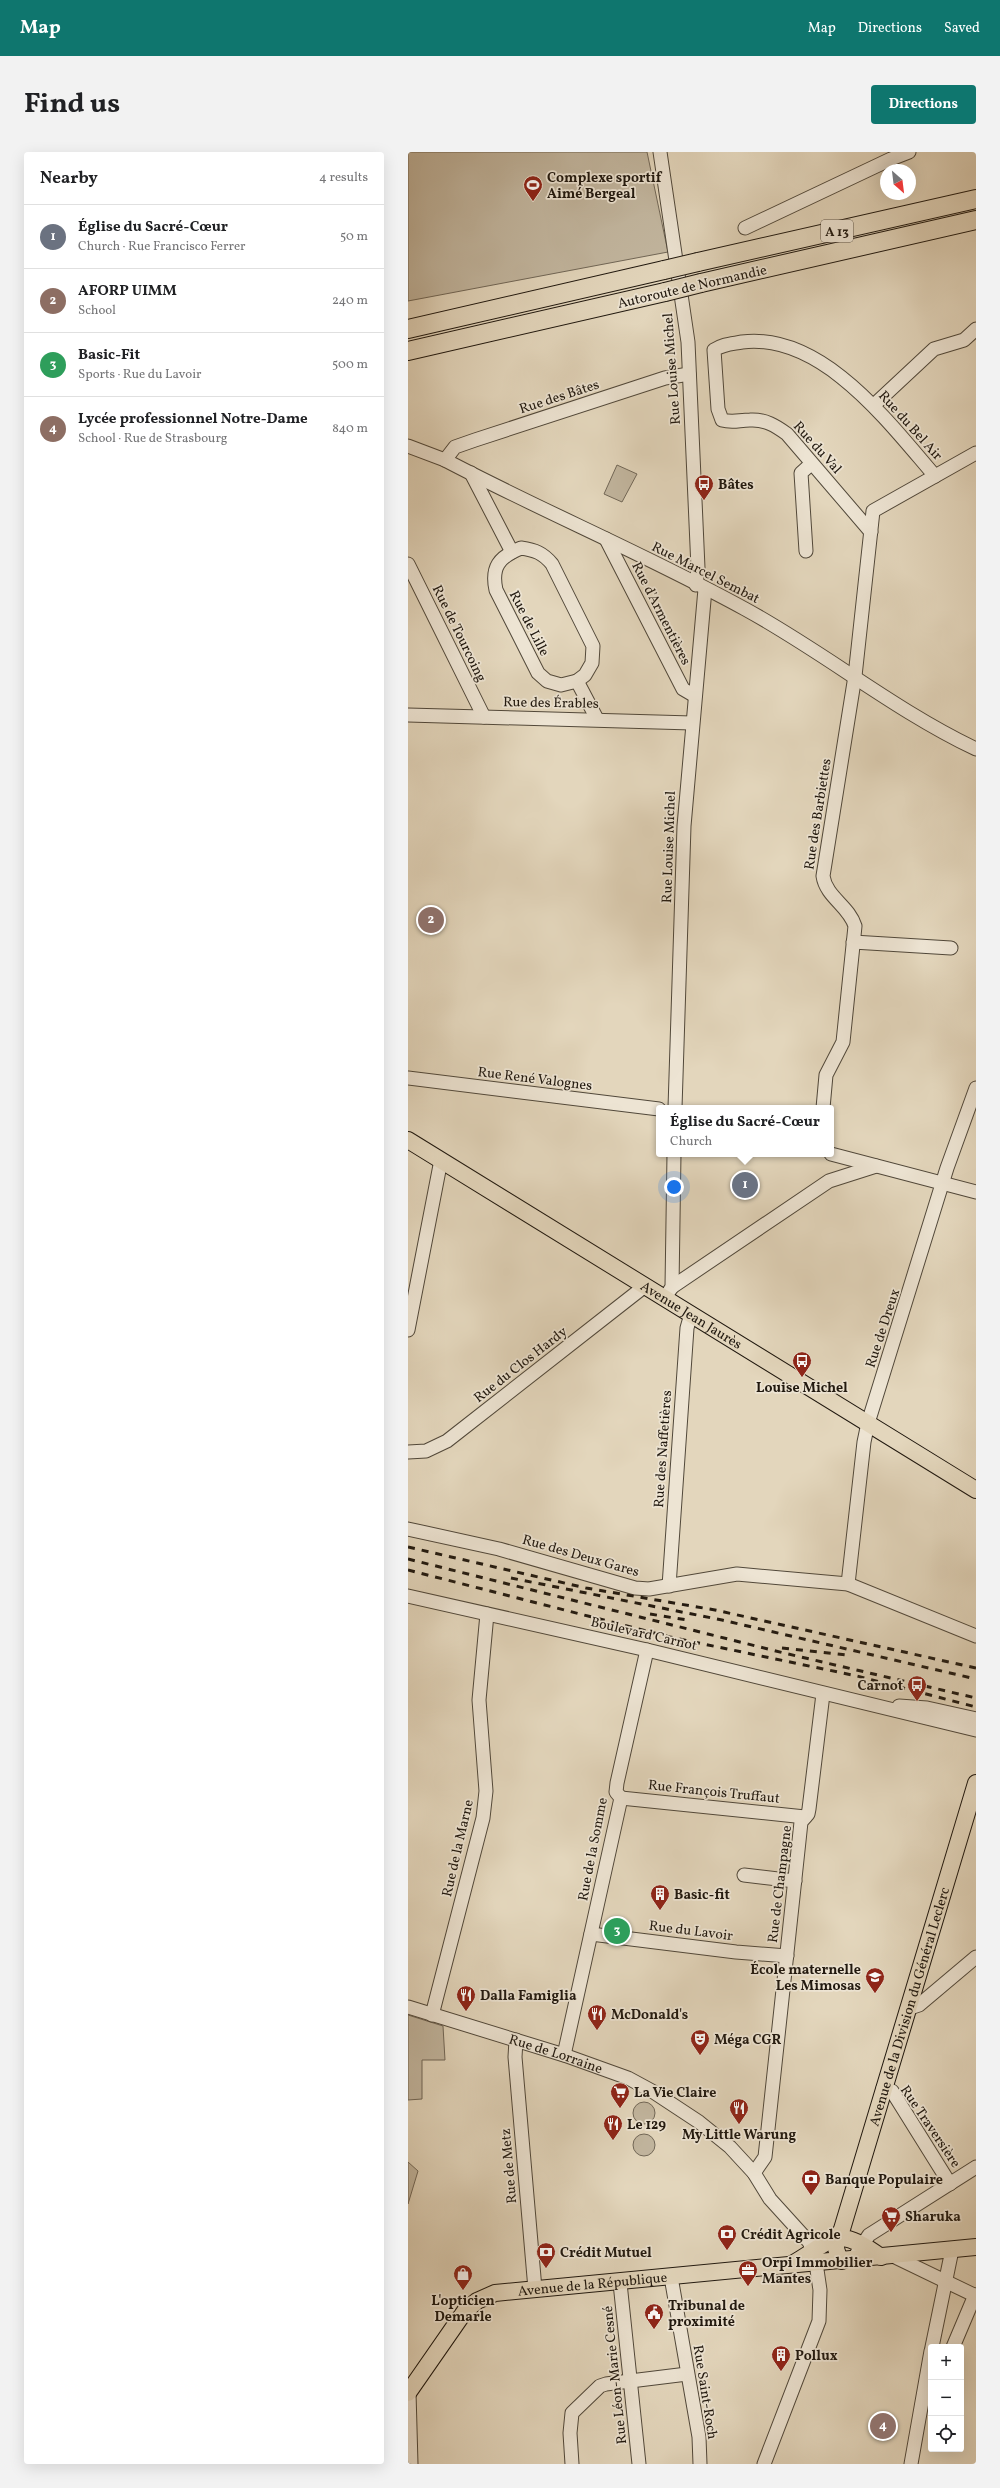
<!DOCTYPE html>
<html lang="en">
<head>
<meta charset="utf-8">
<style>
  body { margin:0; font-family:Vollkorn,serif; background:#f2f2f2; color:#202124 }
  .controls { position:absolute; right:12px; bottom:12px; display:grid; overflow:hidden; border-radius:4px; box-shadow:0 4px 16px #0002 }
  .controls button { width:36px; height:36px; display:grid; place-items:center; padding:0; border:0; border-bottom:1px solid #e0e0e0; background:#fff; color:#202124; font:20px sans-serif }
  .compass { position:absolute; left:472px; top:12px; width:36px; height:36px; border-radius:50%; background:#fff; box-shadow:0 4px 16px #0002; rotate:152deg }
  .you { position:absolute; left:266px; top:1035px; width:14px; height:14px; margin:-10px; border:3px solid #fff; border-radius:50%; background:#1a73e8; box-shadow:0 0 0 6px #1a73e833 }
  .badge { display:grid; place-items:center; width:26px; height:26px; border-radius:50%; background:#0f766e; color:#fff; font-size:13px; font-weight:700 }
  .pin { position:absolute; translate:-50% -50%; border:2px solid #fff; box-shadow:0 1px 4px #0006 }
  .popup { position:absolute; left:248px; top:953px; width:178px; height:52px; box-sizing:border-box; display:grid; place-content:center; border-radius:4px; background:#fff; filter:drop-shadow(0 1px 3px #0005); font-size:13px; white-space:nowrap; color:#757577 }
  .popup b { font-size:15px; color:#202124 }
  .popup::after { content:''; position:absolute; left:50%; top:100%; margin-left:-8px; border:8px solid transparent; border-top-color:#fff }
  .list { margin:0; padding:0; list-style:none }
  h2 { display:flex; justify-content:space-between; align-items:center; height:52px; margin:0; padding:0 16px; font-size:17px }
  h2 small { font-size:13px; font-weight:400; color:#757577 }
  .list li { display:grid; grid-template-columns:26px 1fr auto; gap:12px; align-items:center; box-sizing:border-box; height:64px; padding:0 16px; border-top:1px solid #e0e0e0 }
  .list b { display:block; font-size:15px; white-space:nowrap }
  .list p { margin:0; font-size:13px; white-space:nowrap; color:#757577 }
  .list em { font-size:13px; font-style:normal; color:#757577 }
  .icon { flex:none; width:22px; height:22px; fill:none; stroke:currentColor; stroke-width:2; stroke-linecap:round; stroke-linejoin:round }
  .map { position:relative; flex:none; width:568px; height:2312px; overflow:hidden; border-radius:4px }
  header { display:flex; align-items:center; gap:24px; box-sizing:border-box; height:56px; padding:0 20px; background:#0f766e; color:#fff }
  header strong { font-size:19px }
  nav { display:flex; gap:22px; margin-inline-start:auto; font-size:14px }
  .intro { display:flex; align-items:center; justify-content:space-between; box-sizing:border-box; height:96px; padding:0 24px }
  h1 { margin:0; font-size:28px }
  .button { padding:10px 18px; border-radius:4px; background:#0f766e; color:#fff; font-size:14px; font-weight:700 }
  main { display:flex; gap:24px; padding:0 24px }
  aside { flex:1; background:#fff; border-radius:4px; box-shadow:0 4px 16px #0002 }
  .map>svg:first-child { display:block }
  .green { fill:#c2b69f; stroke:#716757 }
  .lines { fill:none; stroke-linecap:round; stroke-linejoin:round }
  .minor-casing { stroke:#51483a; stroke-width:15 }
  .major-casing { stroke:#20180f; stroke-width:18 }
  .highway-casing { stroke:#20180f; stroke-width:20 }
  .minor { stroke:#ede4d3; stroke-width:13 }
  .major { stroke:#e3d6bc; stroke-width:16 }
  .highway { stroke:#e3d6bc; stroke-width:18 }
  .rail { stroke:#20180f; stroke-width:3; stroke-dasharray:7 7; stroke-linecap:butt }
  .highway-bridge-casing { stroke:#20180f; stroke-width:20; stroke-linecap:butt }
  .highway-bridge { stroke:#e3d6bc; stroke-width:18 }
  .labels { text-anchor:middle; stroke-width:3.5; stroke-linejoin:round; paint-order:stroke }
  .shield { fill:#ede4d3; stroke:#5e554a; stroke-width:1 }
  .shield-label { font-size:13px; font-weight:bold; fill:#20180f }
  .poi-label { font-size:14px; font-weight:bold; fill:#20180f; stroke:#ede4d3; text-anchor:start }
  .street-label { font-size:14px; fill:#20180f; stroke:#ede4d3 }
</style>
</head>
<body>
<header>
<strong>Map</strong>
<nav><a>Map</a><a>Directions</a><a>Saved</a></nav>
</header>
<div class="intro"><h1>Find us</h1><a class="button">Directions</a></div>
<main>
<aside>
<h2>Nearby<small>4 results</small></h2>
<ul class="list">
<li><span class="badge" style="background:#6b7280">1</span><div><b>Église du Sacré-Cœur</b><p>Church · Rue Francisco Ferrer</p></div><em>50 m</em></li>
<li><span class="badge" style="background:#8d6e63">2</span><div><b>AFORP UIMM</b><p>School</p></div><em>240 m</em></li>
<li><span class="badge" style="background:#2e9e5b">3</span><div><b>Basic-Fit</b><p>Sports · Rue du Lavoir</p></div><em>500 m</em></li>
<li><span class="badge" style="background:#8d6e63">4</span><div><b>Lycée professionnel Notre-Dame</b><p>School · Rue de Strasbourg</p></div><em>840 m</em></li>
</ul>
</aside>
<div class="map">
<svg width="568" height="2312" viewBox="0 0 568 2312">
  <rect width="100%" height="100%" fill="#e3d6bc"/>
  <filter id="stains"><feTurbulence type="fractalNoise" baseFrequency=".005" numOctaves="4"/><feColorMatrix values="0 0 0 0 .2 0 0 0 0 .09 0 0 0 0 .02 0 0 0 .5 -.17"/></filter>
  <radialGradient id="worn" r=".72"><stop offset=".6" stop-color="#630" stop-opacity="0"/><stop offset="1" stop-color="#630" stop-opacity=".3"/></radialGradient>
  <path class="green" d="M0,0H239L260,100L0,149Z
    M209,313L229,322L214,350L196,342Z
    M0,1863L35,1874L37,1908H14V1947L0,1948Z
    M225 1961a11 11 0 1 1 22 0a11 11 0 1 1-22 0Z
    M225 1993a11 11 0 1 1 22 0a11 11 0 1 1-22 0Z
    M0,2010L10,2019L0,2052Z"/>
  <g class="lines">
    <defs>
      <g id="minor">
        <path d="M252,0L280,190L290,416L288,433"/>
        <path d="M337,76L483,7L501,0"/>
        <path d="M466,253L526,197L556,188L568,177"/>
        <path d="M0,294L37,308C136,360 239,403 337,457C416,500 486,558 568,597"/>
        <path d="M37,308L47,295L67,288L257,226L281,222"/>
        <path d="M63,321L104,400"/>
        <path d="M463,380L379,282C368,274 357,267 342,268C331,268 325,271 314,268L310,257L306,198C315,192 323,192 334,190C414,180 481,271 527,324"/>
        <path d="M198,387L275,537L287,544"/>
        <path d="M113,396C127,398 135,401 144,412L185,494L184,511L177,523L169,529L153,533L139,529L130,521L88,438C83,415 91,405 113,396Z"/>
        <path d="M398,399L393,321L403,312"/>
        <path d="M0,412L76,565"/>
        <path d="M169,529L189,567"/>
        <path d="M0,563L284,571"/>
        <path d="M445,790L543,796"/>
        <path d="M0,926L251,957"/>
        <path d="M267,956L276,674L297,437"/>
        <path d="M415,956L418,923L435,890L447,774C441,754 418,745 415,724L447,524L465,359L568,301"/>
        <path d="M423,1002L568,1040"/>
        <path d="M264,1135L421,1029L468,1014"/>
        <path d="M260,1141L264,1135L266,1002"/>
        <path d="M0,1178L33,1008"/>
        <path d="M0,1300L18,1299L39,1289L237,1134"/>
        <path d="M0,1377L91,1397L227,1436L241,1437L329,1422L440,1432L568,1484"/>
        <path d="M440,1432L456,1290L460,1271L539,1016L568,936"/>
        <path d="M261,1434L279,1176L283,1162"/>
        <path d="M0,1444L239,1498L568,1578"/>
        <path d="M491,1554L519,1556L568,1567"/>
        <path d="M213,1646L397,1665"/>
        <path d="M336,1723L387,1729"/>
        <path d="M183,1782L328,1800L379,1804"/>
        <path id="s1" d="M0,1855L156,1903L220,1926L244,1939L291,1970L322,1995L346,2021L362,2047L401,2090L405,2098"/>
        <path d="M499,1857L511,1853L568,1805"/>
        <path d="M24,1863L75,1666L78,1639L71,1548L79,1462"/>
        <path d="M108,1888L107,1905L127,2137"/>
        <path d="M156,1903L213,1646L208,1640L209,1631L239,1498"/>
        <path d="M475,1936L484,1939L542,2032"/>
        <path d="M346,2021L357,2005L391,1689L393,1670L400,1662L401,1657L415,1542"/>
        <path d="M449,2101L461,2083L568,2015"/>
        <path d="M485,2104L568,2144"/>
        <path d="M263,2125L291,2285L292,2312"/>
        <path d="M212,2131L231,2312"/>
        <path d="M524,2195L544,2098"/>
        <path d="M545,2195L567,2143"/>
        <path d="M1,2240L3,2312"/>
        <path d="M164,2312L162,2281L164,2261L192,2234L198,2232L279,2222"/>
        <path d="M356,2312L411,2169L412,2138L408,2111"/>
        <path d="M503,2312L523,2199"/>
      </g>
      <g id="major">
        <path id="s2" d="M0,988L568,1338"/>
        <path id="s3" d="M434,2109C425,2097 427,2090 434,2077L568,1631"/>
        <path d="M384,2112C426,2088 427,2072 473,2105"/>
        <path id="s4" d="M0,2241L57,2159L69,2149L87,2141L568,2095"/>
      </g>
      <path id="highway" d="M290,110L568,47
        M293,131L568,68
        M0,177L256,118
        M0,199L257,140"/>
    </defs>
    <use href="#minor" class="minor-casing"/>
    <use href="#major" class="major-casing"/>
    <use href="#highway" class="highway-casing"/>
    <use href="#minor" class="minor"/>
    <use href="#major" class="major"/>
    <use href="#highway" class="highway"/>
    <path class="rail" d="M0,1395L178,1436L307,1458L568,1516
      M0,1407L376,1501L568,1546
      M0,1418L262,1485L449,1524L568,1555
      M103,1426L314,1468L568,1527
      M242,1462L279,1468
      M374,1496L440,1503"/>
    <defs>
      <path id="highway-bridge" d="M256,118L290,110
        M257,140L293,131"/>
    </defs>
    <use href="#highway-bridge" class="highway-bridge-casing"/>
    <use href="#highway-bridge" class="highway-bridge"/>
  </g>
  <defs>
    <symbol id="stadium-pin" viewBox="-11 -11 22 30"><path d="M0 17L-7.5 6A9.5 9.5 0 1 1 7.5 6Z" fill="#8f2418" stroke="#ede4d3"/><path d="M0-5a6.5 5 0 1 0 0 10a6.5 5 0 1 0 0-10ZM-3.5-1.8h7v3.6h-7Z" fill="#fff"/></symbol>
    <symbol id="bus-pin" viewBox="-11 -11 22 30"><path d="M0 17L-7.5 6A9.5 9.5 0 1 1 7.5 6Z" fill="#8f2418" stroke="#ede4d3"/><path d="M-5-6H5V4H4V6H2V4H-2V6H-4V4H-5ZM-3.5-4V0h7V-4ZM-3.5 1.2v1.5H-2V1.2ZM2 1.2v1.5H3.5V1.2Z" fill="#fff"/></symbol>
    <symbol id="building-pin" viewBox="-11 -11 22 30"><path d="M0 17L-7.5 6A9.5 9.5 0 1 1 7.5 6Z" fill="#8f2418" stroke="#ede4d3"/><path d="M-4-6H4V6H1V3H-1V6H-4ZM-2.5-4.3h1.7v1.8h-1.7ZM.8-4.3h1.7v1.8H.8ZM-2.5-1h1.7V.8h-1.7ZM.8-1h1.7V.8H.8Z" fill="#fff"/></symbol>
    <symbol id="school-pin" viewBox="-11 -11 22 30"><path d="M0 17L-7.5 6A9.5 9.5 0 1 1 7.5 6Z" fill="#8f2418" stroke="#ede4d3"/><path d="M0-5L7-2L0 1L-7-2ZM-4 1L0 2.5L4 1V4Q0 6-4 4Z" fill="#fff"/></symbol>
    <symbol id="restaurant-pin" viewBox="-11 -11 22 30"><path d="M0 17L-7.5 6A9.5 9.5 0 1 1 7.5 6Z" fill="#8f2418" stroke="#ede4d3"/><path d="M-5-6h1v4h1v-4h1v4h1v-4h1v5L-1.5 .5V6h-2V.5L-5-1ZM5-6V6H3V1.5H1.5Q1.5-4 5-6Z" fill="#fff"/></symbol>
    <symbol id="theatre-pin" viewBox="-11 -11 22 30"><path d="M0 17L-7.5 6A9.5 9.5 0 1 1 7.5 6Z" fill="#8f2418" stroke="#ede4d3"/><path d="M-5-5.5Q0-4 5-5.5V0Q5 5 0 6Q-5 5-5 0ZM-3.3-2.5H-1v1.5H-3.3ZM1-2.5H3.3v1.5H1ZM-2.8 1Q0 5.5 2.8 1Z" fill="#fff"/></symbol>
    <symbol id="supermarket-pin" viewBox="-11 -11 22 30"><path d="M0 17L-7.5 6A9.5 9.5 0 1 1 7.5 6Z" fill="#8f2418" stroke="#ede4d3"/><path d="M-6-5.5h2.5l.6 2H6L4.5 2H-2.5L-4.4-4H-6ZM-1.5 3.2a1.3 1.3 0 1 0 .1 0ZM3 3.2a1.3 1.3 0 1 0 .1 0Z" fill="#fff"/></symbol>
    <symbol id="bank-pin" viewBox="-11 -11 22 30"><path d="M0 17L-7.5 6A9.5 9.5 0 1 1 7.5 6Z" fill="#8f2418" stroke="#ede4d3"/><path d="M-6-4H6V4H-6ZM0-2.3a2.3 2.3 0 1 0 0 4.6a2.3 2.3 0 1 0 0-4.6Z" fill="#fff"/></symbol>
    <symbol id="office-pin" viewBox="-11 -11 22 30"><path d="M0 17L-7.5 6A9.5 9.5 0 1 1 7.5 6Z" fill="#8f2418" stroke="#ede4d3"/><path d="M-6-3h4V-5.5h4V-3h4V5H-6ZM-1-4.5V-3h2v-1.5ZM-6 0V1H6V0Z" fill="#fff"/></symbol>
    <symbol id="shop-pin" viewBox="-11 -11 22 30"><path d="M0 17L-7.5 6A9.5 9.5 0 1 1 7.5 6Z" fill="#8f2418" stroke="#ede4d3"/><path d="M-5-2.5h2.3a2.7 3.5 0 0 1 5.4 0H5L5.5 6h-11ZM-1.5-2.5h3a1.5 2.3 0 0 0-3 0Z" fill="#fff"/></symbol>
    <symbol id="civic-pin" viewBox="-11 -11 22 30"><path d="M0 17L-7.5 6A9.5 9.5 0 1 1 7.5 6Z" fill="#8f2418" stroke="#ede4d3"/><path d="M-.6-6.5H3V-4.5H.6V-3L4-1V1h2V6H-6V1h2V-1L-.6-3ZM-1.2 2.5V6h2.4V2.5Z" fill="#fff"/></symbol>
  </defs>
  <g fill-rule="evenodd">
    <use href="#stadium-pin" x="114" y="22" width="22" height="30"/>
    <use href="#bus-pin" x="285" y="321" width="22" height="30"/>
    <use href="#bus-pin" x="383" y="1198" width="22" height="30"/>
    <use href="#bus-pin" x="498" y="1522" width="22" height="30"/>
    <use href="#building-pin" x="241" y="1731" width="22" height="30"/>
    <use href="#school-pin" x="456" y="1814" width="22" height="30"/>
    <use href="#restaurant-pin" x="47" y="1832" width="22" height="30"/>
    <use href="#restaurant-pin" x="178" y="1851" width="22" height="30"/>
    <use href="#theatre-pin" x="281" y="1876" width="22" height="30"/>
    <use href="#supermarket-pin" x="201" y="1929" width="22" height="30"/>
    <use href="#restaurant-pin" x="320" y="1945" width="22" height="30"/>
    <use href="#restaurant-pin" x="194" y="1961" width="22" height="30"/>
    <use href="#bank-pin" x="392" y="2016" width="22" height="30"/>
    <use href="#supermarket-pin" x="472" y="2053" width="22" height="30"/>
    <use href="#bank-pin" x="308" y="2071" width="22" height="30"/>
    <use href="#bank-pin" x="127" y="2089" width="22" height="30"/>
    <use href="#office-pin" x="329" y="2107" width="22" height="30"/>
    <use href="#shop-pin" x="44" y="2111" width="22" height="30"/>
    <use href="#civic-pin" x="235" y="2150" width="22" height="30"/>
    <use href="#building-pin" x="362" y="2192" width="22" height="30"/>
  </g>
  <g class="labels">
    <rect class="shield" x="413" y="68" width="32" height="22" rx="3"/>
    <g class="shield-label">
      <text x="429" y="84">A 13</text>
    </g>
    <g class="poi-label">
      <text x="139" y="30">Complexe sportif<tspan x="139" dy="16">Aimé Bergeal</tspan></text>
      <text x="310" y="337">Bâtes</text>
      <text x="394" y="1240" text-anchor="middle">Louise Michel</text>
      <text x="495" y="1538" text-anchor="end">Carnot</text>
      <text x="266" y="1747">Basic-fit</text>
      <text x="453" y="1822" text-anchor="end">École maternelle<tspan x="453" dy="16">Les Mimosas</tspan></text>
      <text x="72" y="1848">Dalla Famiglia</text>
      <text x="203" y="1867">McDonald's</text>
      <text x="306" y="1892">Méga CGR</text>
      <text x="226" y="1945">La Vie Claire</text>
      <text x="219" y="1977">Le 129</text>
      <text x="331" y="1987" text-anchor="middle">My Little Warung</text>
      <text x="417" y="2032">Banque Populaire</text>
      <text x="497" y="2069">Sharuka</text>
      <text x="333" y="2087">Crédit Agricole</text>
      <text x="152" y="2105">Crédit Mutuel</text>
      <text x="354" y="2115">Orpi Immobilier<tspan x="354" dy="16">Mantes</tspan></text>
      <text x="55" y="2153" text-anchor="middle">L'opticien<tspan x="55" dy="16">Demarle</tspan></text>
      <text x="260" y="2158">Tribunal de<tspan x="260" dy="16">proximité</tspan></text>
      <text x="387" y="2208">Pollux</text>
    </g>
    <g class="street-label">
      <text transform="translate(284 134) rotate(-13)" y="5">Autoroute de Normandie</text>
      <text transform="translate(263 217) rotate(-94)" y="5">Rue Louise Michel</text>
      <text transform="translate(151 244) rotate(-18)" y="5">Rue des Bâtes</text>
      <text transform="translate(503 273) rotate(48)" y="5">Rue du Bel Air</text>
      <text transform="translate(410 295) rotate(48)" y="5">Rue du Val</text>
      <text transform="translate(298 420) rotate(27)" y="5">Rue Marcel Sembat</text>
      <text transform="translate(254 461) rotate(63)" y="5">Rue d'Armentières</text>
      <text transform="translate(122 471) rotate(63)" y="5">Rue de Lille</text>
      <text transform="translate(52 481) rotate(64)" y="5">Rue de Tourcoing</text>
      <text transform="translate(143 550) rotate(1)" y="5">Rue des Érables</text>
      <text transform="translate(409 662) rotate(-81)" y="5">Rue des Barbiettes</text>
      <text transform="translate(260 695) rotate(-88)" y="5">Rue Louise Michel</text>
      <text transform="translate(127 926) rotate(7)" y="5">Rue René Valognes</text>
      <text dy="5" stroke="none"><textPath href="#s2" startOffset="333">Avenue Jean Jaurès</textPath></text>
      <text transform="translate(474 1176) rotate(-72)" y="5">Rue de Dreux</text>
      <text transform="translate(112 1212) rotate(-38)" y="5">Rue du Clos Hardy</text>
      <text transform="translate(254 1297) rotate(-86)" y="5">Rue des Naffetières</text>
      <text transform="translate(173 1403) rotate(16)" y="5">Rue des Deux Gares</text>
      <text transform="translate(236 1481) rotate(13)" y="5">Boulevard Carnot</text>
      <text transform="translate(306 1639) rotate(6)" y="5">Rue François Truffaut</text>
      <text transform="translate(49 1696) rotate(-77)" y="5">Rue de la Marne</text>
      <text transform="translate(184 1697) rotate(-79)" y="5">Rue de la Somme</text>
      <text transform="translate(371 1732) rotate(-83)" y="5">Rue de Champagne</text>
      <text transform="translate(283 1778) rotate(7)" y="5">Rue du Lavoir</text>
      <text dy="5" stroke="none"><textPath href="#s3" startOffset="267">Avenue de la Division du Général Leclerc</textPath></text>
      <text dy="5" stroke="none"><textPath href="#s1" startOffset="155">Rue de Lorraine</textPath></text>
      <text transform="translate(523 1974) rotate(56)" y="5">Rue Traversière</text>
      <text transform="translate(100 2014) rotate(-95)" y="5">Rue de Metz</text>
      <text dy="5" stroke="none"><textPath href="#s4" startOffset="233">Avenue de la République</textPath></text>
      <text transform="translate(206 2223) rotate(-96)" y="5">Rue Léon-Marie Cesné</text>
      <text transform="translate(298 2240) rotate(81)" y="5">Rue Saint-Roch</text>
    </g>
  </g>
  <rect width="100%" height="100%" filter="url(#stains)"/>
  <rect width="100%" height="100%" fill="url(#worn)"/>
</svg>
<div class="controls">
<button>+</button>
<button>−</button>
<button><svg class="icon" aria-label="locate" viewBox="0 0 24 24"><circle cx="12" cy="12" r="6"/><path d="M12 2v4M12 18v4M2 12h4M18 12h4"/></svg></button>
</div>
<svg class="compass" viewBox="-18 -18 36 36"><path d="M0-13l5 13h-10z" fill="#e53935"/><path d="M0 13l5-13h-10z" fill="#757577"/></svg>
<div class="you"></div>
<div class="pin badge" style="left:337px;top:1033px;background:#6b7280">1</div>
<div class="popup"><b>Église du Sacré-Cœur</b>Church</div>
<div class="pin badge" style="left:23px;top:768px;background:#8d6e63">2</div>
<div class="pin badge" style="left:209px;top:1779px;background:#2e9e5b">3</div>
<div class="pin badge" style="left:475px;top:2274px;background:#8d6e63">4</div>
</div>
</main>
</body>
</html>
